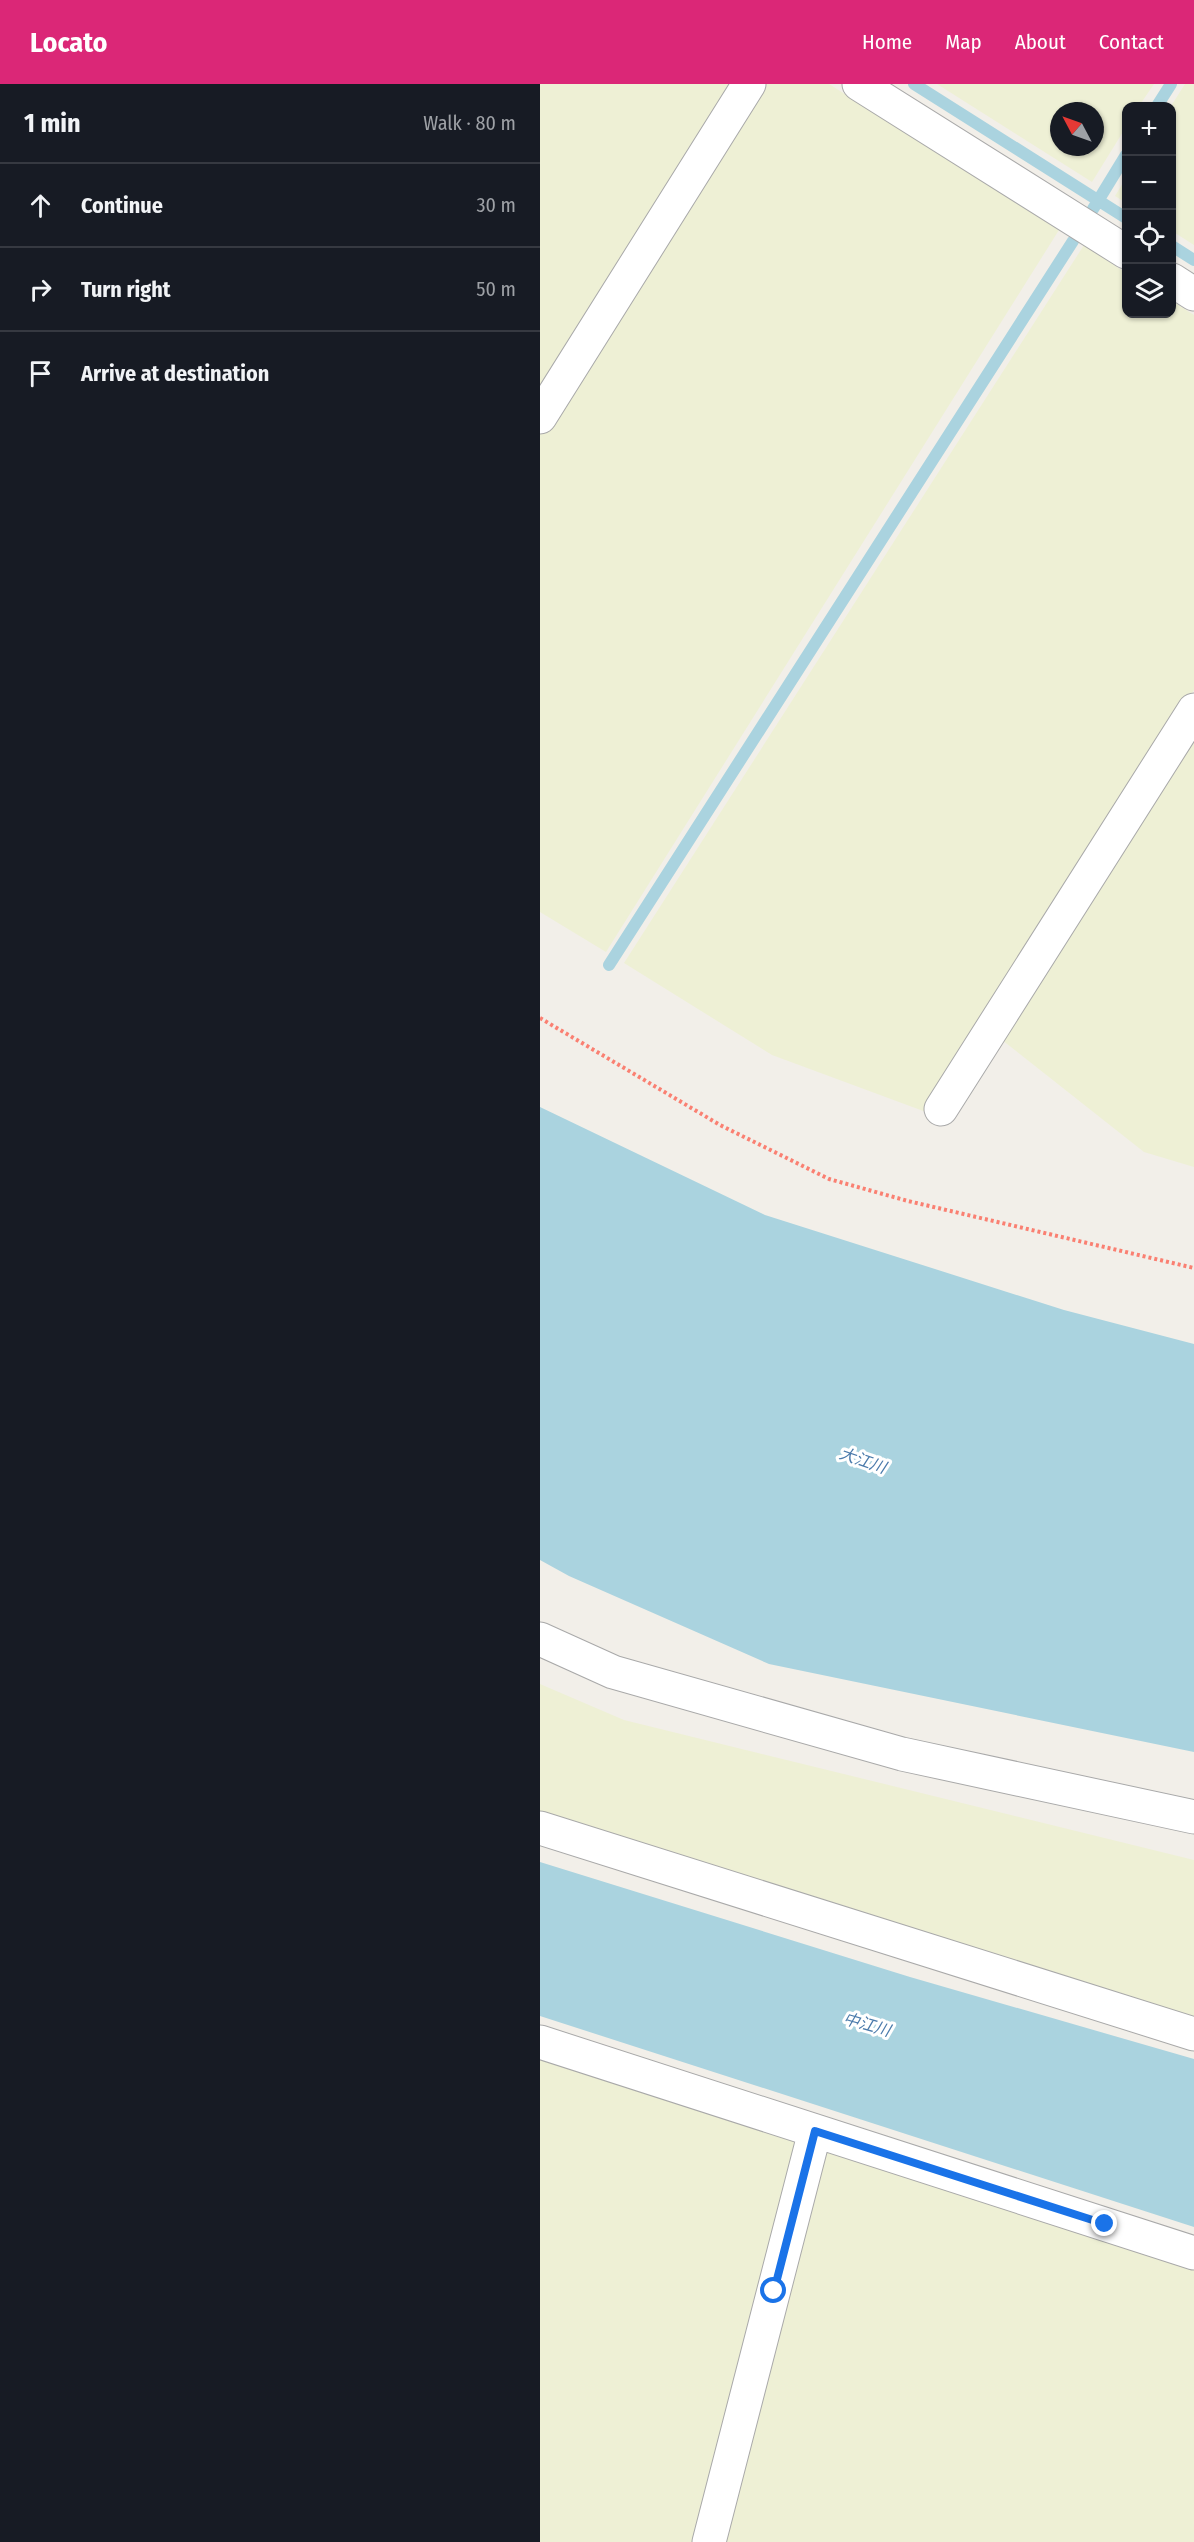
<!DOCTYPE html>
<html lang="en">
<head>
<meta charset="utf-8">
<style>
  body { margin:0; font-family:"Fira Sans Condensed","Noto Sans JP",sans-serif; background:#242831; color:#f1f3f6 }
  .controls { position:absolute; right:18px; top:18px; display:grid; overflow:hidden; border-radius:12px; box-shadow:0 2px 4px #0004 }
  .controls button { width:54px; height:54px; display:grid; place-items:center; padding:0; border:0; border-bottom:2px solid #363941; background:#171b24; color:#f1f3f6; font:30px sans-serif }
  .compass { position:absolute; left:510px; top:18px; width:54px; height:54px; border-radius:50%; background:#171b24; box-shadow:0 2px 4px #0004; rotate:311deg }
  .stop { position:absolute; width:18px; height:18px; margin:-14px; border:4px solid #1a73e8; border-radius:50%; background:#fff }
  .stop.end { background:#1a73e8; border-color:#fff; box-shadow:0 2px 6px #0008 }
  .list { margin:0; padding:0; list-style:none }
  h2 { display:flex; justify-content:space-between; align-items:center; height:78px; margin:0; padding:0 24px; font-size:26px }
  h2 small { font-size:20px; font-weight:400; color:#9ea1a6 }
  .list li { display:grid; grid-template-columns:39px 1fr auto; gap:18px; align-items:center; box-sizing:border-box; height:84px; padding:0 24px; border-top:2px solid #363941 }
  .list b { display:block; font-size:22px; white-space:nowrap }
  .list em { font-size:20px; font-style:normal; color:#9ea1a6 }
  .icon { flex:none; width:33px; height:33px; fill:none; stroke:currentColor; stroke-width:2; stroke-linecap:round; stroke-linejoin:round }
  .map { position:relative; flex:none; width:654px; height:2458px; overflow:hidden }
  header { display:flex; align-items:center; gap:36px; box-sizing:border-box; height:84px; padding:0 30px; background:#db2777; color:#fff }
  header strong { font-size:28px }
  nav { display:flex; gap:33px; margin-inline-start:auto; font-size:21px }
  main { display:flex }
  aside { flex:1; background:#171b24 }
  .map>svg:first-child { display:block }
  .farmland { fill:#eef0d5; fill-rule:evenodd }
  .water { fill:#aad3df }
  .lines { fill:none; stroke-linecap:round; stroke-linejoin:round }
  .stream { stroke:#aad3df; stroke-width:12 }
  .minor-casing { stroke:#a9a9a9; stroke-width:35 }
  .path { stroke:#fa8072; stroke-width:4; stroke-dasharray:3 3; stroke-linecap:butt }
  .minor { stroke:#fff; stroke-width:33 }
  .route { stroke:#1a73e8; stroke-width:8 }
  .labels { text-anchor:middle; stroke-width:6; stroke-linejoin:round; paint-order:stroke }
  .water-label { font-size:16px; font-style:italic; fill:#4a7aab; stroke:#fff }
</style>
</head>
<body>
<header>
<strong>Locato</strong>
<nav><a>Home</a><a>Map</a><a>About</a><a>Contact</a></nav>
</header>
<main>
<aside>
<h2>1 min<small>Walk · 80 m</small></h2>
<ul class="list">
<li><svg class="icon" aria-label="ahead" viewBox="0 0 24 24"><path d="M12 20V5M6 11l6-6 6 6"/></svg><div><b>Continue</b></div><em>30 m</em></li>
<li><svg class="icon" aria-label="right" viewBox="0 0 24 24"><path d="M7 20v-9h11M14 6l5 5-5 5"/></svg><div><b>Turn right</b></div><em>50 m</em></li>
<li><svg class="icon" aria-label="arrive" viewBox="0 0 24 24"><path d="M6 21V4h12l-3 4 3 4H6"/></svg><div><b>Arrive at destination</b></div></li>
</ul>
</aside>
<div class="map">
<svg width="654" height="2458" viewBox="0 0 654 2458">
  <rect width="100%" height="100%" fill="#f2efe9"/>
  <path class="farmland" d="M0,0H196L0,312Z
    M218,0H289L519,146L66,868L0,828V348Z
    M397,0H614L599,22H586V43L552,98ZM519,27H555V63H519Z
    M645,0H654V161L632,147L631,22Z
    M586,94V119L575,112Z
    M544,161L586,189V230H632V217L654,231V606L386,1028L232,971L84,879Z
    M654,649V1083L604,1068L462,956Z
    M0,1600L84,1636L654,1776V1944L0,1736Z
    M0,1972L248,2047L261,2071L160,2458H0Z
    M291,2065L654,2182V2458H177L274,2082Z"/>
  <path class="water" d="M0,1023L225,1131L524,1226L654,1260V1668L229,1580L29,1492L0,1476Z
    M0,1778L370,1893L654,1975V2143L0,1932Z"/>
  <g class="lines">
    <path class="stream" d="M374,0L586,134
      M617,22L631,0
      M553,125L586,71
      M632,162L654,176
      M69,881L533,157"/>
    <defs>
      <path id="minor" d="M319,0L586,168
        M632,196L654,210
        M0,333L209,0
        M401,1025L654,626
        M0,1555L73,1588L362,1670L654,1733
        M0,1744L654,1950
        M0,1958L654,2169
        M169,2458L275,2047"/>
    </defs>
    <use href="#minor" class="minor-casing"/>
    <path class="path" d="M0,934L180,1041L289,1095L368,1117L654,1184"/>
    <use href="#minor" class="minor"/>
  </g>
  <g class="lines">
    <path class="route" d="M234,2207L275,2047L565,2140"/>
  </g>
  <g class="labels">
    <g class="water-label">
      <text transform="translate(323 1376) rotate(19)" y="6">大江川</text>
      <text transform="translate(327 1940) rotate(16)" y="6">中江川</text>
    </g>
  </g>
</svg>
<div class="controls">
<button>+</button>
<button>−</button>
<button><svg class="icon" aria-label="locate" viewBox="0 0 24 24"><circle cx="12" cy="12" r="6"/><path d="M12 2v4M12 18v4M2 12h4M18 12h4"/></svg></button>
<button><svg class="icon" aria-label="layers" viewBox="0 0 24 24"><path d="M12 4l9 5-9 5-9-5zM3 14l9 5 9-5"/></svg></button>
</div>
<svg class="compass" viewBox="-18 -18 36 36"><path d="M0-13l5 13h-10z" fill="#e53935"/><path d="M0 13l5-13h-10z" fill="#9ea1a6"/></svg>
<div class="stop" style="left:234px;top:2207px"></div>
<div class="stop end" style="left:565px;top:2140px"></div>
</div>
</main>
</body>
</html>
